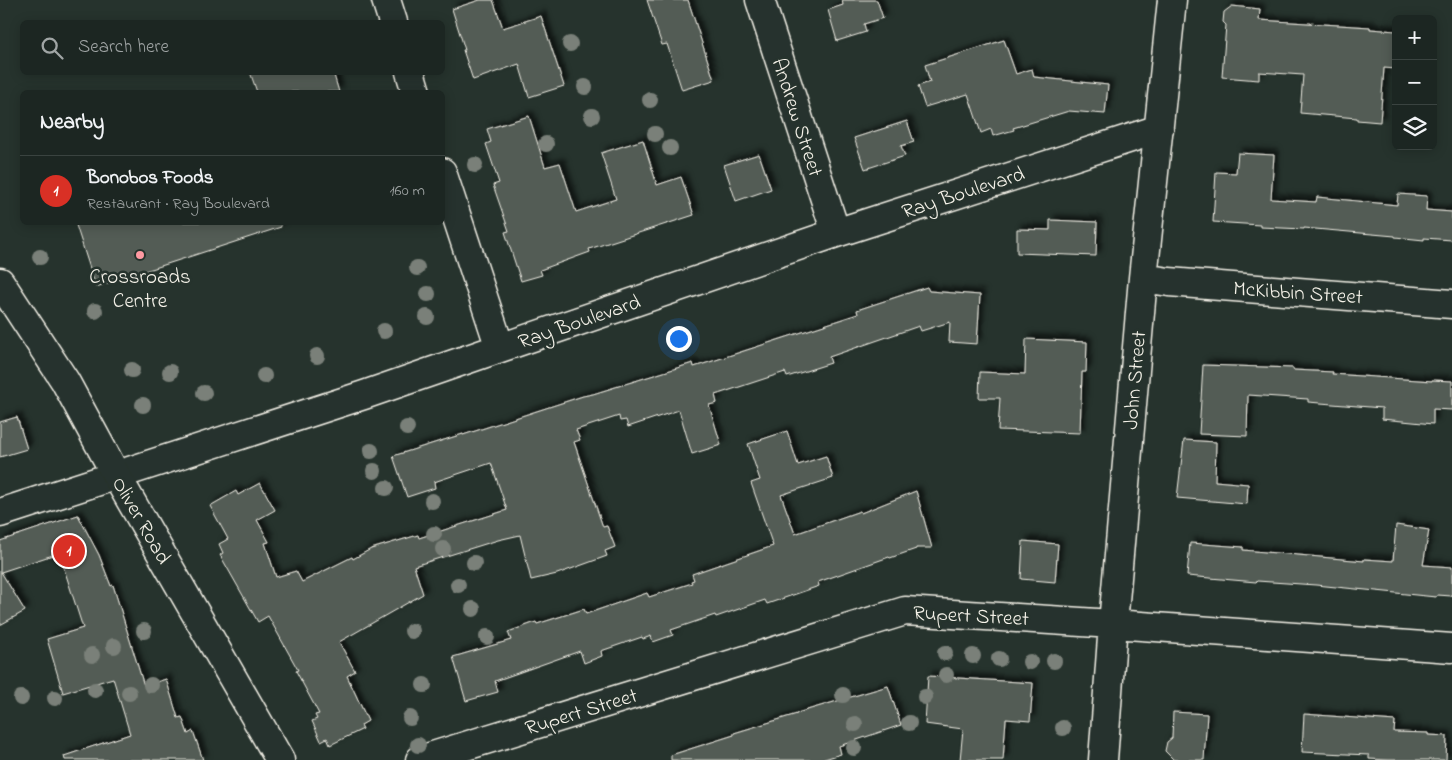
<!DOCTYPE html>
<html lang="en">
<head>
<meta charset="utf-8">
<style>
  body { margin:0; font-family:"Indie Flower",sans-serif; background:#29322f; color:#f1f3f6 }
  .controls { position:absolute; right:15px; top:15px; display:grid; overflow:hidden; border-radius:8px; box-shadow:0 2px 12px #0003 }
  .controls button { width:45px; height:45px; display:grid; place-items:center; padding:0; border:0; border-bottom:1px solid #3a4340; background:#1c2622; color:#f1f3f6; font:25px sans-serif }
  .you { position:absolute; left:678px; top:338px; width:18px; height:18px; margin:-12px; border:4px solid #fff; border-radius:50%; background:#1a73e8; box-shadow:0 0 0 8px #1a73e833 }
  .badge { display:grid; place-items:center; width:32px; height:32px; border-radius:50%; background:#d93025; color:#fff; font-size:16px; font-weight:700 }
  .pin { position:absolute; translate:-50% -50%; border:2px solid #fff; box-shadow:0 1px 5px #0006 }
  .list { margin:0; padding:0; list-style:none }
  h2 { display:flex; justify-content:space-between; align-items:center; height:65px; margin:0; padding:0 20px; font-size:21px }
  h2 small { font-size:16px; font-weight:400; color:#a0a5a5 }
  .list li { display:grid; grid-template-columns:32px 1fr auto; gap:15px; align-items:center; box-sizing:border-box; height:70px; padding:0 20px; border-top:1px solid #3a4340 }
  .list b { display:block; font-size:19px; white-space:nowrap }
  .list p { margin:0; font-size:16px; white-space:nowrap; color:#a0a5a5 }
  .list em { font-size:16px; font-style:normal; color:#a0a5a5 }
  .icon { flex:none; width:28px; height:28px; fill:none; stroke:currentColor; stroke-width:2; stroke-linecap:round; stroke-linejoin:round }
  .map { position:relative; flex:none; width:1452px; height:760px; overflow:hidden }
  .search { position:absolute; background:#1c2622; box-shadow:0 2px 12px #0003; left:20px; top:20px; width:425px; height:55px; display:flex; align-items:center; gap:12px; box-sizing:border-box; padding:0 18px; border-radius:8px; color:#a0a5a5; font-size:19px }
  .panel { position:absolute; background:#1c2622; box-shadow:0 2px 12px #0003; left:20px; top:90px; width:425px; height:135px; border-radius:8px }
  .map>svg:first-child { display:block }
  .building { fill:#525c55; stroke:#f4f1e8; filter:url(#shadow) }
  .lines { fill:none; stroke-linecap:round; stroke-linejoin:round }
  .minor-casing { stroke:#f4f1e8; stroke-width:31 }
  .major-casing { stroke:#f4f1e8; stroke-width:31 }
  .minor { stroke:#26332d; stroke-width:28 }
  .major { stroke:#26332d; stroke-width:28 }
  .tree { fill:#7a8079 }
  .poi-dot { fill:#ff9aa2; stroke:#26332d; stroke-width:2 }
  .labels { text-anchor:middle; stroke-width:5; stroke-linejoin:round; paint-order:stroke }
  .street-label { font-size:21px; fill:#f4f1e8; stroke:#26332d }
  .poi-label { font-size:21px; fill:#f4f1e8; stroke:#26332d }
</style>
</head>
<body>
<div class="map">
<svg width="1452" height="760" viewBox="0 0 1452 760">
  <defs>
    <filter id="shadow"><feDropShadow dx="4.5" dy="-4.5" stdDeviation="2.5" flood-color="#0009"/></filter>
  </defs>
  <rect width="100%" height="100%" fill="#26332d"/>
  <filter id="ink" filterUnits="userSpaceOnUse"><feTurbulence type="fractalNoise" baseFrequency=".02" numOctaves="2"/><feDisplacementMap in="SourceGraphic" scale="10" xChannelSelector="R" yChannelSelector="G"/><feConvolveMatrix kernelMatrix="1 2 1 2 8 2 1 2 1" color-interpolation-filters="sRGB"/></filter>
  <g filter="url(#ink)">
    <path class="building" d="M480,0H493L503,28L541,16L564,86L529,97L519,64L473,80L463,50H465L452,9Z
      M647,0H688L714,80L682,90L667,44L662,45Z
      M842,0H877L883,18L864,24L866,32L837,41L828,10L843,5Z
      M1232,6L1260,9L1259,20L1370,27V29L1396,31V69L1384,68L1380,122L1357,120V118L1300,113L1303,75L1259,72V80L1222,77L1226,25L1223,22L1224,12Z
      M1004,40L1016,74L1032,69L1034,77L1108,85L1105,114L1069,111L1013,128L1014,130L993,136L991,129L981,133L968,94L925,107L918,86L930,82L925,65Z
      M250,72H333L339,92H257Z
      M529,116L545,167L560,163L576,212L616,199L601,153L643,140L657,185L681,177L694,215L589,249L590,252L540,270L542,275L521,281L505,232L509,231L493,185L499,183L486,144L491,142L487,129Z
      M907,121L914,142L901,146L905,156L865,169L854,138Z
      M1238,153L1274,155L1271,199L1316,202L1317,197L1397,205L1398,194L1427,196L1426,210L1452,212V240L1424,238V240L1395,237V236L1304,228V229L1260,227V225L1213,222L1216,172L1236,173Z
      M759,154L771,189L736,201L724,165Z
      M1050,220L1097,222L1096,256L1017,253V229L1050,230Z
      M75,222H280L281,227L96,287Z
      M927,287L929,291L980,295L977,344L949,342L950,322L921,331L919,326L829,357L831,363L787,377L785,372L715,395L717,403L709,405L721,445L692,454L679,410L628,427L626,420L620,421L619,416L576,430L580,440L574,442L603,527L607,526L615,547L605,551L607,556L557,574L531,580L520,535L498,540L414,566L423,594L339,642L355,671L347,676L368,721L361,725L363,729L330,745L327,738L321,741L312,721L317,719L315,715L319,714L296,671L298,670L268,616L258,622L220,555L223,553L219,544L228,539L210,506L236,491L238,495L260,483L275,510L257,520L269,542L265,543L276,577L296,571L302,582L352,557L353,559L371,549L418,535L419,538L507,510L491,463L434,482L435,488L407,497L393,456L463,434V435L583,396L593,394L693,363L694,367L716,360L858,314L857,310Z
      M1026,339L1087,342L1086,372H1082L1080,433L998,430L1000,398H979L980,372L1025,374Z
      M1203,365L1293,368V370L1333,372L1332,374L1432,381V380L1452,381V410L1433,409V424L1382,419V408L1308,402V399L1248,395L1247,436L1199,434Z
      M17,417L27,449L0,457V422Z
      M787,431L798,465L826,456L833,478L781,495L795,534L860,511L861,513L916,491L932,548H916V549L890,558L889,557L818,582L819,586L767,604L765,600L716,617L715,615L671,630L673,635L653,642L651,636L643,639L642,637L601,651L602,656L584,663L580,651L495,681L498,692L466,701L453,657L511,640L508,632L536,622L537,624L584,609L586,614L647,593L649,597L692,583L691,581L694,580L692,574L773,546L751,483L760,480L748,444Z
      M1184,440L1216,442L1215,481L1248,484L1247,504L1177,498Z
      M78,515L99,555L111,586L113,585L144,686L166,679L178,718L182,717L188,734L193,731L203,760H65L64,756L130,734L113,678L63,693L47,639L83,628L59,553L1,572L25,611L0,625V541Z
      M1396,525L1429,530L1423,565L1452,567V596L1437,595L1436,597L1316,585L1257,581L1256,582L1187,576L1190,543L1243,547V550L1364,561V559L1393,561Z
      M1023,541L1058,544L1055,582L1021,579Z
      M928,676L1033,683L1030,721L1006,719L1003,760H960L963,729L925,724Z
      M888,686L901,725L839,746L841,754L821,760H671V755L734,735V733L797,714V713Z
      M1173,712L1207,714L1204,760H1174L1165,751L1167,742L1172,738Z
      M1304,714L1395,721L1394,732L1428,733V735L1447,736L1446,760H1389L1369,759V755L1302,752Z"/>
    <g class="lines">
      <defs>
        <path id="minor" d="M386,0L393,22
          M760,0L836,233
          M410,72L416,92
          M442,172L500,348
          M1143,278L1169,282L1452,304
          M0,513L364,395L500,348L836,233L1159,129
          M420,760L905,611L1113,624L1452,648
          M1103,760L1113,624L1143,278L1172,0"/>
        <path id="major" d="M0,282L65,381L116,475L280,760"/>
      </defs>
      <use href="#minor" class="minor-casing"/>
      <use href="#major" class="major-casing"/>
      <use href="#minor" class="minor"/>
      <use href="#major" class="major"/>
    </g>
    <g class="tree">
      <circle cx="570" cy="44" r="8"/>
      <circle cx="585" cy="87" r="8"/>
      <circle cx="650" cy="100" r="8"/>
      <circle cx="592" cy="116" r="8"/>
      <circle cx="655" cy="134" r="8"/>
      <circle cx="546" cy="144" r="8"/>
      <circle cx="670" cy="148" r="8"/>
      <circle cx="475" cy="165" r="8"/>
      <circle cx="40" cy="257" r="8"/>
      <circle cx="417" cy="268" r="8"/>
      <circle cx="428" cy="294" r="8"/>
      <circle cx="95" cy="311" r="8"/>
      <circle cx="427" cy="317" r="8"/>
      <circle cx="384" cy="331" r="8"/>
      <circle cx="317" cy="356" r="8"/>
      <circle cx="132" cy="370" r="8"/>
      <circle cx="170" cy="372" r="8"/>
      <circle cx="264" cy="376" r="8"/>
      <circle cx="204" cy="393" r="8"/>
      <circle cx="143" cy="405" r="8"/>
      <circle cx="407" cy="428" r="8"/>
      <circle cx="371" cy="451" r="8"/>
      <circle cx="374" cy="471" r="8"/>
      <circle cx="386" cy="488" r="8"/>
      <circle cx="432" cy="501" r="8"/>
      <circle cx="434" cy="534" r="8"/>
      <circle cx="443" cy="549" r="8"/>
      <circle cx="474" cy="563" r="8"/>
      <circle cx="458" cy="585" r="8"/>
      <circle cx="473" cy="609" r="8"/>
      <circle cx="144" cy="631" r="8"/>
      <circle cx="412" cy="631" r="8"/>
      <circle cx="487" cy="637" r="8"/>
      <circle cx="114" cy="646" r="8"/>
      <circle cx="945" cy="653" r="8"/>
      <circle cx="92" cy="655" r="8"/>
      <circle cx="973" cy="656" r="8"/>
      <circle cx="999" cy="659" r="8"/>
      <circle cx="1054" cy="661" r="8"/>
      <circle cx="1030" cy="662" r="8"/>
      <circle cx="946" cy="675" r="8"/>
      <circle cx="151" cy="685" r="8"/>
      <circle cx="424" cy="685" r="8"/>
      <circle cx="95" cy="690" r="8"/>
      <circle cx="129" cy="693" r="8"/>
      <circle cx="843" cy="695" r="8"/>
      <circle cx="925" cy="697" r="8"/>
      <circle cx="21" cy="698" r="8"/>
      <circle cx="55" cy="698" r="8"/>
      <circle cx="410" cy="718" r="8"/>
      <circle cx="909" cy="723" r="8"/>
      <circle cx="855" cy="724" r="8"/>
      <circle cx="1063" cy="728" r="8"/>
      <circle cx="418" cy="745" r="8"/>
      <circle cx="854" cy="748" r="8"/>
    </g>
  </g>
  <circle class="poi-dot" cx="140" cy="255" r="5"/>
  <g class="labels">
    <g class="street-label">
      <text transform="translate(798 117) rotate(72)" y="7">Andrew Street</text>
      <text transform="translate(963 192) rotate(-18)" y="7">Ray Boulevard</text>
      <text transform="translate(1298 292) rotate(4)" y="7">McKibbin Street</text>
      <text transform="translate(579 321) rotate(-19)" y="7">Ray Boulevard</text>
      <text transform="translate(1134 380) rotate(-85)" y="7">John Street</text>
      <text transform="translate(142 520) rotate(60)" y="7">Oliver Road</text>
      <text transform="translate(971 615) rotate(3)" y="7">Rupert Street</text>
      <text transform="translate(581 711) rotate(-17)" y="7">Rupert Street</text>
    </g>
    <g class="poi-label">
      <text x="140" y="283">Crossroads<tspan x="140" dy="24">Centre</tspan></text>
    </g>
  </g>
</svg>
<div class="controls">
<button>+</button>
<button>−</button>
<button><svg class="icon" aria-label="layers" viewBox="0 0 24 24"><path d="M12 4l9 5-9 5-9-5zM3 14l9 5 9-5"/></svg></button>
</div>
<div class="you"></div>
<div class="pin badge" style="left:69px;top:551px">1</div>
<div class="search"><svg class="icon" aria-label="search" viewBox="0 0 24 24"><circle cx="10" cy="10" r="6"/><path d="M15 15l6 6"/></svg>Search here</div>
<section class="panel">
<h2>Nearby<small></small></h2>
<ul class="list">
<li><span class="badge">1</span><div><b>Bonobos Foods</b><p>Restaurant · Ray Boulevard</p></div><em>160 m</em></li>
</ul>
</section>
</div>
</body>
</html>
